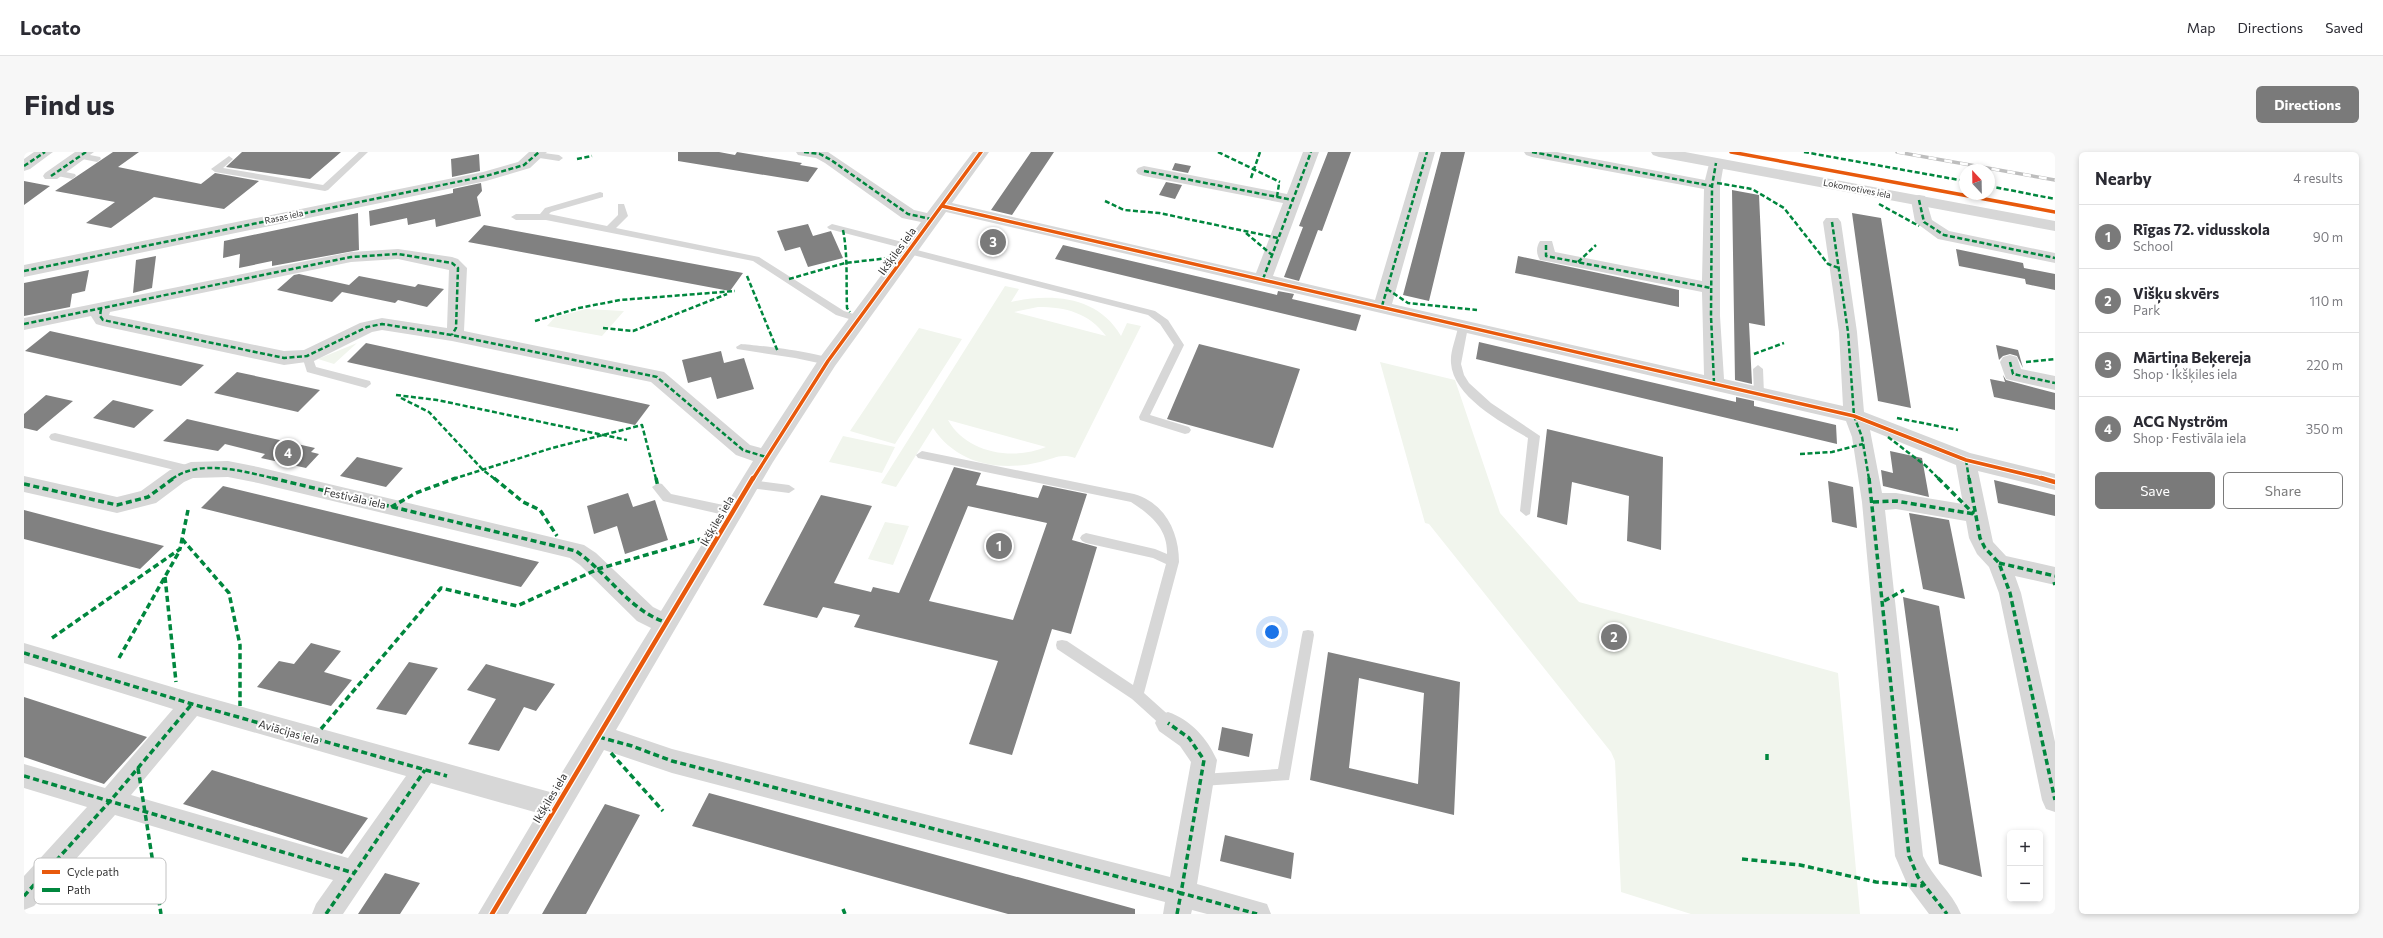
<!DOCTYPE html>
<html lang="en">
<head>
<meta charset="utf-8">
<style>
  body { margin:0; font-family:Commissioner,sans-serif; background:#f7f7f7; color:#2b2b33 }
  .controls { position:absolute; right:12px; bottom:12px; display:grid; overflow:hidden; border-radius:6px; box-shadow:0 2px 6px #0003 }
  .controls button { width:36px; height:36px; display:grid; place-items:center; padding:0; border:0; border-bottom:1px solid #e1e1e2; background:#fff; color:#2b2b33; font:20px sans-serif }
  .compass { position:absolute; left:1935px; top:12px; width:36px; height:36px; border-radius:50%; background:#fff; box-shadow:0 2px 6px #0003; rotate:338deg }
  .you { position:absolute; left:1248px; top:480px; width:14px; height:14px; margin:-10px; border:3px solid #fff; border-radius:50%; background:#1a73e8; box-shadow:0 0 0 6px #1a73e833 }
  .badge { display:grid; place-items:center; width:26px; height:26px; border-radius:50%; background:#7a7a7a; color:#fff; font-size:13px; font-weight:700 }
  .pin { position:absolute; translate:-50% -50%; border:2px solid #fff; box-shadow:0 1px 4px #0006 }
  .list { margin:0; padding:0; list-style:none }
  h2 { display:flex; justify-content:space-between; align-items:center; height:52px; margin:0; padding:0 16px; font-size:17px }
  h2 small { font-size:13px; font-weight:400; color:#7c7c81 }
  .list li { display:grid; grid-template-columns:26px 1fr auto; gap:12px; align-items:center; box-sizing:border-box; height:64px; padding:0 16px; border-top:1px solid #e1e1e2 }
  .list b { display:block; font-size:15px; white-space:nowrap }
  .list p { margin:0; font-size:13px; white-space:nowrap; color:#7c7c81 }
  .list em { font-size:13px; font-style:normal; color:#7c7c81 }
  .actions { display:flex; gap:8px; padding:12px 16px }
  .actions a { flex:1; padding:9px 0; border:1px solid #7a7a7a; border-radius:6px; text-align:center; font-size:14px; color:#7a7a7a }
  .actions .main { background:#7a7a7a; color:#fff }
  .map { position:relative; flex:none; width:2031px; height:762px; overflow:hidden; border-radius:6px }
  header { display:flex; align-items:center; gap:24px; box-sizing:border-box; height:56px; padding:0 20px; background:#fff; border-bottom:1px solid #e1e1e2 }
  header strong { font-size:19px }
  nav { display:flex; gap:22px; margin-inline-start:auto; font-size:14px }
  .intro { display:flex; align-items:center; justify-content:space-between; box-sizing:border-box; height:96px; padding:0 24px }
  h1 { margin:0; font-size:28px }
  .button { padding:10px 18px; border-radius:6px; background:#7a7a7a; color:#fff; font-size:14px; font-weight:700 }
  main { display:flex; gap:24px; padding:0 24px }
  aside { flex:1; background:#fff; border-radius:6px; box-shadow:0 2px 6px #0003 }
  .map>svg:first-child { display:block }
  .green { fill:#f1f5ed; fill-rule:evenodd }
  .building { fill:#818181; fill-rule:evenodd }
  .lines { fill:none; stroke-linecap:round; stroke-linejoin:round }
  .service { fill:#d7d7d7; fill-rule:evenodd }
  .minor { fill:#d7d7d7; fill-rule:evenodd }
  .tertiary { fill:#d7d7d7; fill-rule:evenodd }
  .rail-casing { stroke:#bebebe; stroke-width:3.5 }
  .rail { stroke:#fff; stroke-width:2.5; stroke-dasharray:8; stroke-linecap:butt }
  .quiet-far1 { stroke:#00873e; stroke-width:2.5; stroke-dasharray:5 2.5; stroke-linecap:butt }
  .quiet { stroke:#00873e; stroke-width:3.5; stroke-dasharray:6 3.5; stroke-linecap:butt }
  .cycleway-far1-casing { stroke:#fff; stroke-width:5.5 }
  .cycleway-casing { stroke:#fff; stroke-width:7 }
  .cycleway-far1 { stroke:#e8590c; stroke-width:3.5 }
  .cycleway { stroke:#e8590c; stroke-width:4.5 }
  .labels { text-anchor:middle; stroke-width:4; stroke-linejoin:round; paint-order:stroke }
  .far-street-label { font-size:9px; fill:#333; stroke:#fff }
  .street-label { font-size:11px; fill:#333; stroke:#fff }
  .key { fill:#fff; stroke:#c2c2c2; stroke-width:1 }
  .key-label { font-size:11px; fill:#333 }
</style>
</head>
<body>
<header>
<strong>Locato</strong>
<nav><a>Map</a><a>Directions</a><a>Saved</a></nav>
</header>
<div class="intro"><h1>Find us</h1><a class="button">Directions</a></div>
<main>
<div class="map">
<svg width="2031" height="762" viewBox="0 0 2031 762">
  <rect width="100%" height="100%" fill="#fff"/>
  <path class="green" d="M981,134L995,137L987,150C1027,141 1074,144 1097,184L1103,171L1117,174L1051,306C1036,301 1030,307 1016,310C975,320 933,312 909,276L872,335L857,331ZM1014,155C1042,155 1065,161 1082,184L990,160ZM924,268L1022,295C989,309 942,301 924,268Z
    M562,157L600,159L578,184L523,174L531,165Z
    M895,176L938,187L871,292L826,279Z
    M333,191L310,212L294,207Z
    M1356,210L1431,228L1476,361L1555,450L1814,521L1836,762H1667L1597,740L1591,609L1587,600L1405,372L1401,371Z
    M819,284L871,295L858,321L805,310Z
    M861,370L885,374L869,413L844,407Z"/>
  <path class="building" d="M89,0H115L94,15L177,32L191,21L235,29L200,57L130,45L87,76L62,71L91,50L31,39Z
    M218,0H317L286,27L202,15Z
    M654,0H695L711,3L713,0L778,11L776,13L794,16L784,30L654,9Z
    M1007,0H1030L988,63L967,58Z
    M1304,0H1327L1298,79L1294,78L1275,129L1260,125L1279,75L1275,74Z
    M1417,0H1441L1405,149L1379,143Z
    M455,2L456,19L428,25L427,7Z
    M1151,11L1167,14L1164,21L1148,18Z
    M0,29L26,34L0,53Z
    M1142,30L1158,33L1151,47L1135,43Z
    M457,31L458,39L453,45L457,64L412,75L411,67L384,73L383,66L346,74L345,59L429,41V37Z
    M1708,38L1735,43L1741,174L1725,171L1728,232L1711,228Z
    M334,61L335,98L248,114V109L215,116L216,102L199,106L200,89Z
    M1828,61L1857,66L1887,256L1854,249Z
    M784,72L789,84L807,79L819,106L784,115L776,95L761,99L753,79Z
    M460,73L719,121L706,139L444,90Z
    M1039,93L1253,143L1254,139L1270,142L1268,147L1337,163L1332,179L1031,107Z
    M1932,97L1999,111L2000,116L2031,122V138L2002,132L2001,127L1935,114Z
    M132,104L128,136L109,141L112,108Z
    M1494,104L1655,138V155L1491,121Z
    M65,118L61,139L48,142L46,155L0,164V131Z
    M275,122L325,133L335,124L391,135L394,132L420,137L403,155L374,148L371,151L318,140L308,150L253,138L270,123Z
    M26,179L180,213L157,234L1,199Z
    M1455,190L1712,250V245L1730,249V254L1812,273L1813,292L1452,207Z
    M342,191L365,196L626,253L611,273L323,210Z
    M1175,192L1276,217L1249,296L1143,267Z
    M1972,193L1994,198L1999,216L1993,204L1986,202L1979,204L1975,208Z
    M697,199L700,211L720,206L730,237L693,247L687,225L664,231L658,208Z
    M213,220L296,238L274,260L190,241Z
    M1979,223L1982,228L2031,241V258L1970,245L1966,227L1981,230Z
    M22,243L49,249L13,279L0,276V262Z
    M89,248L130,258L110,276L69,266Z
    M163,267L291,296L287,300L295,302L282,316L237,306L241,302L201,292L194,299L139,289Z
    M1523,277L1639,305L1637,398L1603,389L1605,344L1548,330L1543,373L1513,365Z
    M1866,299L1898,306L1905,345L1859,334L1857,318L1869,321Z
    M333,305L379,316L362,335L316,324Z
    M930,315L957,321L952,333L1014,346L1019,333L1063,342L1048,388L1073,395L1047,482L1028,477L988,603L945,592L974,509L830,475L836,463L799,455L793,466L739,453L797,343L848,354L810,431L847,440L849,435L875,441ZM944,354L1023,371L989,468L905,449Z
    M1970,328L2031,343V364L1974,351Z
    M1804,329L1829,335L1833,376L1808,370Z
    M199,334L494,405L515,410L497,435L177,356Z
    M604,341L609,355L631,348L644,388L601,402L593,374L570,382L563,354Z
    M0,358L80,379L140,394L116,417L0,387Z
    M1885,361L1925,368L1941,447L1899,437Z
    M1879,445L1915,454L1958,725L1915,712Z
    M287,491L317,499L300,520L328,528L307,554L233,535L255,509L270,512Z
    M1304,500L1436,530L1430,663L1286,628ZM1335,526L1400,541L1394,632L1325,616Z
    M385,510L414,516L382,563L352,557Z
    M462,512L531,532L512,559L500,555L475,599L444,592L472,547L443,538Z
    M0,545L123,585L80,632L0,605Z
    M1198,575L1229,582L1225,605L1194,598Z
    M188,618L344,666L318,702L159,652Z
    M685,641L1111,757V762H984L668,674Z
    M581,652L616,663L562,762H518Z
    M1201,683L1270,701L1267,727L1196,709Z
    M361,721L396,731L376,762H334Z"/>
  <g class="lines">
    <path class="service" d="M335,0H344L304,38L301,39L191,20L187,17L205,4L209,7L199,16L299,33Z
      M512,0L535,3L539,6L535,9L509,5L508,3Z
      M56,1L76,5L77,7L73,10L53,6L52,4Z
      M32,18L51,22L52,24L48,27L29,23L28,21Z
      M576,40L579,41V45L527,60L525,62L583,74L594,63V52H600L604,64L592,76L735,105L820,159L839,165L840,167L835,170L812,163L729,109L522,68H492L487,65L492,62H516L521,56Z
      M808,72L890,93L892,95L889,97L1131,159L1144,168L1160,193L1126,263L1165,275L1167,278L1165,281L1161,282L1116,268L1115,265L1150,193L1136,172L1124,163L881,101L879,99L882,97L805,77L803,75Z
      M1439,172L1444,175L1437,212L1440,223L1445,231L1467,251L1516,284L1506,362L1502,364L1496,359L1504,286C1479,271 1429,245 1427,211C1426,199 1432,187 1434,175Z
      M717,192C731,193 804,201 809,209L804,213L771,206L713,197L712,195Z
      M283,200L288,204L292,215L346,229L347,232L342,236L283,220L278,204Z
      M1734,213L1739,217L1740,242L1735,246L1730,242L1729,217Z
      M31,281L167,314L173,318L167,322L27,288L25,285L27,282Z
      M898,299L1110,342C1141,351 1155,380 1155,410L1120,541L1149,567L1151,571L1149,575L1144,577L1139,575L1108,547L1033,497L1032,493L1033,489L1038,488L1043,489L1109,533L1142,412L1129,406L1062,391L1058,389L1056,386L1058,383L1062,381L1131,397L1143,402C1144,377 1127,363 1107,350L894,306L892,303Z
      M726,328L765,333L771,337L765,341L726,336L720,332Z
      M634,331L638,332L647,342L709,355L715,360L709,365L639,349L628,335Z
      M1284,478L1289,479L1290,483L1265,628L1178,634L1173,633L1171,628L1173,623L1178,622L1254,617L1278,483L1279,479Z"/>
    <path class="minor" d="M10,0H29L6,17L0,19V7Z
      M51,0H70L33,27H21L19,24L21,21Z
      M505,0H523L506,16L462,29L0,125V113L459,20L494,10Z
      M772,0H804L890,58L903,61L949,0H965L928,51L1232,121L1259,51L1120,24L1114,22L1112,19L1114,16L1120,14L1263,42L1279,0H1295L1249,124L1351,148L1395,0H1411L1368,152L1680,223L1678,140L1522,109L1516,108C1512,102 1512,95 1516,89H1528L1531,100L1678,129L1680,37L1508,5L1502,3L1500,0H1533L1681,28L1686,8H1698L1700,11L1696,34V164L1700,227L1819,254L1815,180L1799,70L1802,66H1814L1817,70L1833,180L1840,260L1946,301L2031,322V338L1954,319L1969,390L1982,404L2031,415V433L1991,424L1997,441L2031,590V660L2022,657L2018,648L1975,441L1965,415L1953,402L1945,386L1942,369L1872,357L1861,358L1899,704C1908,725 1928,740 1937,762H1905L1884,734L1871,704L1838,350L1828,285L1822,269L922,60L811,214L749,310L592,578L648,597L1146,725L1167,610L1156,594L1135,579L1131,571L1135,563L1144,560C1167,568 1183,586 1193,608L1173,732L1243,752L1247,762H1183L1168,758L1167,762H1139L1141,750L648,621L580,598L484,762H454L514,661L407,631L319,762H288L292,752L309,728L91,663L10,754L0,758V724L63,655L0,636V612L81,636L149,557L0,511V491L168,541L526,640L627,476L613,469L556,413L546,406L234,331L204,325L169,326L160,330L132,351L93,361L0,340V324L93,345L117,339L146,318L167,310L204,309L234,315L560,393L572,401L629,455L637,459L729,309L712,303L627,230L428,189L358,178L348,180L290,209L260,213L79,174L72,172L67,164L0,178V166L327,100L374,97L428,105L434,107L443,116L440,179L640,220L726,293L737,296L797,204L897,70L878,66L801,11L792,6L774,3ZM374,107L425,118L423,176L358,166L336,171L280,198L260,199L85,163L86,160L327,110ZM1846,278L1932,313L1939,352L1872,341H1858ZM173,564L382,624L324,706L107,643Z
      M1895,43L1901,44L1908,68L1925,79L2031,101V111L1914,87L1891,70L1887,48L1889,44Z
      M1986,203L1993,205L1997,217L2031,224V238L1982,227L1976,210L1979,205Z"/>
    <path class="tertiary" d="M1627,0H1661L2031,69V79L1635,5L1629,3Z"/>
    <defs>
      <path id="rail" d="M1873,0L2031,28"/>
    </defs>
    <use href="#rail" class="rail-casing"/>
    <use href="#rail" class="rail"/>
    <path class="quiet-far1" d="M780,0L796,2L807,8L884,62L907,67
      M1194,0L1256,30
      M1508,0L1688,34
      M1780,0L1941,29
      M553,7L568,4
      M0,14L21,0
      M1120,19L1269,48
      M27,24L62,0
      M1227,26L1236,0
      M1693,31L1728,37L1760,56L1804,112L1815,116
      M1965,34L2031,47
      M1253,45L1255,32
      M1895,48L1900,70L1920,83L2031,106
      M1081,49L1100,58L1135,61L1254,86
      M1855,52L1895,74
      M1808,70L1824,180L1830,264L1838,285L1845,327
      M819,78C824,103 822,130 823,156L826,160
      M1222,81L1248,103
      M1522,93V104L1687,136
      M1554,110L1572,93
      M0,119L462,24L500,13L515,0
      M723,124L754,200
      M765,127L821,111L865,106
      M1239,127L1287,0
      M1363,137L1384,151L1453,158
      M1358,154L1403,0
      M77,157L76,164L79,168L260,206L283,204L343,175L358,172L428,183L633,225L719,298L742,305
      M511,169L555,156L596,148L711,139
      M0,172L327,105L374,102L428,111L434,116L432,176L428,183
      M579,176L609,179L703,142
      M1730,202L1760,191
      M1986,210L1989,222L2031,231
      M2002,210L2031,207
      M1690,231L1687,164L1688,34L1692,11
      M372,243L413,248L603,288
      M377,246L405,260L459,318L471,327
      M1873,266L1934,278
      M1864,285L1902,314L1915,327
      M1776,302L1808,300L1839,292
      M1942,308L1945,327
      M148,327C177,306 221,320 253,327
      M429,327L528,296L618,273L632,327"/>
    <path class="quiet" d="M248,326L552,399C584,421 606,460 644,471
      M470,326L499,350L516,358L533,384
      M632,326L634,335
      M1845,326L1885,704L1894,725L1923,762
      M1914,326L1950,362
      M1945,326L1956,386L1961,396L1975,411L1986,441L2031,648
      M0,332L93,353L124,345L150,326
      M1849,350L1872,349L1950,362
      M367,355L392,341L432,326
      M158,387L205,441L216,493V554
      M1975,411L2031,424
      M141,425L152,530
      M2030,430L2031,433
      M1860,449L1880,438
      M28,486L156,397L164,358
      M0,501L168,552L423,624
      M95,506L156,398
      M297,577L417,436L493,454L574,417L677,387
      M575,585L608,594L648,609L1157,741L1180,608L1165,586L1144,571
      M587,601L639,659
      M1743,602V611
      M114,616L137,762
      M0,624L330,721
      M1718,707L1776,713L1852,730L1899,734
      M0,744L87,648L168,552
      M819,757L821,762
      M302,762L401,618
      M1153,762L1157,741L1233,762"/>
    <defs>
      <path id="cycleway-far1" d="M1707,0L2031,60
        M918,54L1830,264L1942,308L2021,327
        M729,327L804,209L957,0"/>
      <path id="cycleway" d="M2017,326L2031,330
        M468,762L729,326"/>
    </defs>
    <use href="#cycleway-far1" class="cycleway-far1-casing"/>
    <use href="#cycleway" class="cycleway-casing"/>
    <use href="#cycleway-far1" class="cycleway-far1"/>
    <use href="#cycleway" class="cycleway"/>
  </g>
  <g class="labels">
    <g class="far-street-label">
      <text transform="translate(1833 37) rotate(11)" y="3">Lokomotīves iela</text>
      <text transform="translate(260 65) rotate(-12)" y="3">Rasas iela</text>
    </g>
    <g class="street-label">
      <text transform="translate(873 99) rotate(-54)" y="4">Ikšķiles iela</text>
      <text transform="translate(331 346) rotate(13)" y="4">Festivāla iela</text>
      <text transform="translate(693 369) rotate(-60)" y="4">Ikšķiles iela</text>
      <text transform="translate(265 580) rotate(16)" y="4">Aviācijas iela</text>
      <text transform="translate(526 646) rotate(-59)" y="4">Ikšķiles iela</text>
    </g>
  </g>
  <rect x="10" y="706" width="132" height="46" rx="6" class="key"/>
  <rect x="18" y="718" width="18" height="4" fill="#e8590c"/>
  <rect x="18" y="736" width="18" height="4" fill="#00873e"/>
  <g class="key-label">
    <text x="43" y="724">Cycle path</text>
    <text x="43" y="742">Path</text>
  </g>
</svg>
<div class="controls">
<button>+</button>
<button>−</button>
</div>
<svg class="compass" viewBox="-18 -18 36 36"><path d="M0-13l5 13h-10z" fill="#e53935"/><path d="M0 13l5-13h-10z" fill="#7c7c81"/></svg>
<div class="you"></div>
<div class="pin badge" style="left:975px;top:394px">1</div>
<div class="pin badge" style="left:1590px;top:485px">2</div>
<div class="pin badge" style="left:969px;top:90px">3</div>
<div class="pin badge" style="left:264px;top:301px">4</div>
</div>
<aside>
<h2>Nearby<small>4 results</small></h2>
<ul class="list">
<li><span class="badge">1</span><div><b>Rīgas 72. vidusskola</b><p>School</p></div><em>90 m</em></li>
<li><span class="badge">2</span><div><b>Višķu skvērs</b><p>Park</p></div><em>110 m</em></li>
<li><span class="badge">3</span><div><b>Mārtiņa Beķereja</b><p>Shop · Ikšķiles iela</p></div><em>220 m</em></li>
<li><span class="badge">4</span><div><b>ACG Nyström</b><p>Shop · Festivāla iela</p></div><em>350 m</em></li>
</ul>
<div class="actions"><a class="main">Save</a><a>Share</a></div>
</aside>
</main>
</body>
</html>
